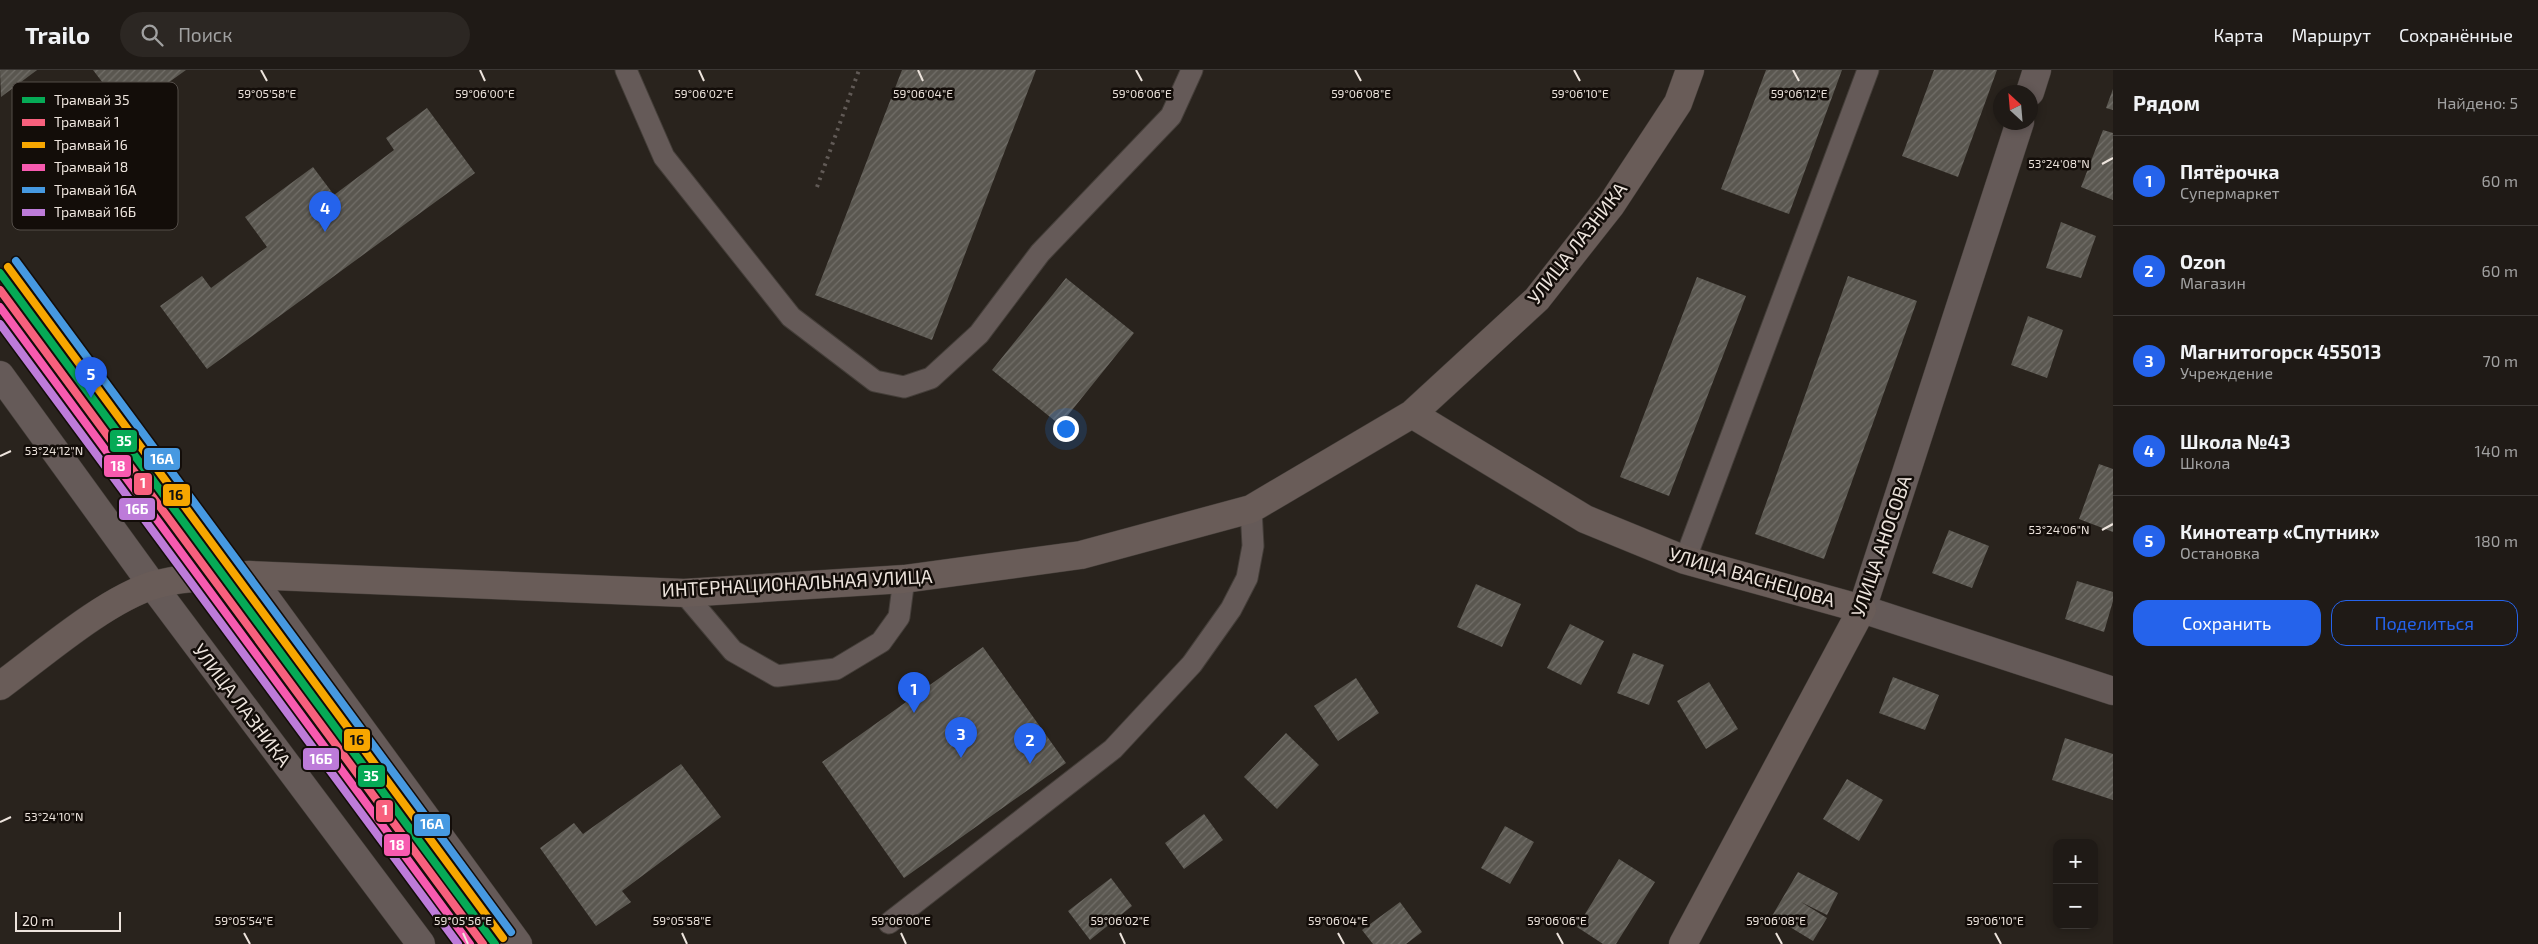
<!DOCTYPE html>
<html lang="ru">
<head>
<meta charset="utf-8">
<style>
  body { margin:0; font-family:"Exo 2",sans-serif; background:#2c2723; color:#f1f3f6 }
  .controls { position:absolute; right:15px; bottom:15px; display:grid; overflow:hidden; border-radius:10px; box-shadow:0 2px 8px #0003 }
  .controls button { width:45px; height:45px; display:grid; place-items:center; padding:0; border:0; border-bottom:1px solid #3c3835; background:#1f1a16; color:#f1f3f6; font:25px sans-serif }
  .compass { position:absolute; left:1993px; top:15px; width:45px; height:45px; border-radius:50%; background:#1f1a16; box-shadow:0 2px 8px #0003; rotate:334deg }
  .scale { position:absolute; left:15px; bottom:12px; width:106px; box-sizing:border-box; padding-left:5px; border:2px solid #ede4dd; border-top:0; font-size:14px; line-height:18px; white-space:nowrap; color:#ede4dd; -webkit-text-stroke:4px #130d09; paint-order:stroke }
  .you { position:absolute; left:1065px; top:358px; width:18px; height:18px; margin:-12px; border:4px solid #fff; border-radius:50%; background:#1a73e8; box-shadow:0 0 0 8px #1a73e833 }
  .badge { display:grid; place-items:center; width:32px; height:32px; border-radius:50%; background:#2563eb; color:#fff; font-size:16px; font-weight:700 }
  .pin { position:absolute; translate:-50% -41px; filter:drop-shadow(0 1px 2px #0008) }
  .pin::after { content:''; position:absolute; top:26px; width:18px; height:15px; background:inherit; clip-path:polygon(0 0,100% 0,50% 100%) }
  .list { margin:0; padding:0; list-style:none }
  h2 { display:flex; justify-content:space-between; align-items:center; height:65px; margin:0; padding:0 20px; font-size:21px }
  h2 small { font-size:16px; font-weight:400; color:#a1a1a1 }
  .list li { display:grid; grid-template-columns:32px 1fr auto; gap:15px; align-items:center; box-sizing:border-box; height:90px; padding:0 20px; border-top:1px solid #3c3835 }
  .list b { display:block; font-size:19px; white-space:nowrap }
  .list p { margin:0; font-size:16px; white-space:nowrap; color:#a1a1a1 }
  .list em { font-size:16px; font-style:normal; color:#a1a1a1 }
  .actions { display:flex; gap:10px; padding:15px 20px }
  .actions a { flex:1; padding:11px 0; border:1px solid #2563eb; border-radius:15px; text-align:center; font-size:18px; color:#2563eb }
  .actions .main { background:#2563eb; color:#fff }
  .icon { flex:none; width:28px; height:28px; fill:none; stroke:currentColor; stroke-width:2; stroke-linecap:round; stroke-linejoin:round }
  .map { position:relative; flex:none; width:2113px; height:874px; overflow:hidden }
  header { display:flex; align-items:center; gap:30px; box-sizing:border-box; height:70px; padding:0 25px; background:#1f1a16; border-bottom:1px solid #3c3835 }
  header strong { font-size:24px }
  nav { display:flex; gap:28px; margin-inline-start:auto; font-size:18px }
  .search { width:350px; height:45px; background:#2c2723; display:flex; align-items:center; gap:12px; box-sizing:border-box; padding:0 18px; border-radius:28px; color:#a1a1a1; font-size:19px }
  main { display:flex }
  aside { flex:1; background:#1f1a16 }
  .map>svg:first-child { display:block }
  .building { fill:url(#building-hatch) }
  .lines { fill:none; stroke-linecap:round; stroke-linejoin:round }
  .lane-casing { stroke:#443e39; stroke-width:23 }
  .street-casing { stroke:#443e39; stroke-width:29 }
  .secondary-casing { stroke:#443e39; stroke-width:29 }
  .lane { stroke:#655a58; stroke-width:21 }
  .street { stroke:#655a58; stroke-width:28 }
  .secondary { stroke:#695c58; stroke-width:28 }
  .rail { stroke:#615a56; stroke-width:4; stroke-dasharray:2.5 5; stroke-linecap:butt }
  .tram-1-casing { stroke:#130d09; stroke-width:11 }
  .tram-2-casing { stroke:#130d09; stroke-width:11 }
  .tram-3-casing { stroke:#130d09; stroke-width:11 }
  .tram-4-casing { stroke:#130d09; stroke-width:11 }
  .tram-5-casing { stroke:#130d09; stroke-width:11 }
  .tram-6-casing { stroke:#130d09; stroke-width:11 }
  .tram-1 { stroke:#06aa56; stroke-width:8 }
  .tram-2 { stroke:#f8607d; stroke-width:8 }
  .tram-3 { stroke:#f7a600; stroke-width:8 }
  .tram-4 { stroke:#f75aaf; stroke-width:8 }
  .tram-5 { stroke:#4699e1; stroke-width:8 }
  .tram-6 { stroke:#bd7bd9; stroke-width:8 }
  .ticks { fill:none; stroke:#ede4dd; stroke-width:2 }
  .labels { text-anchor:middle; stroke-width:5; stroke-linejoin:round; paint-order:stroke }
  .street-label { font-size:19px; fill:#ede4dd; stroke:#130d09 }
  .key { fill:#130d09; stroke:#544e49; stroke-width:1 }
  .key-label { font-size:14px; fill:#ede4dd }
  .ticks-label { font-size:12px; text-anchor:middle; fill:#ede4dd; stroke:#130d09; stroke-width:5; stroke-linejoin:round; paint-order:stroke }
  .line-badge { stroke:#130d09; stroke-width:2 }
  .badge-label { font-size:14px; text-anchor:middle; font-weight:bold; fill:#fff }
  .pale-badge-label { font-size:14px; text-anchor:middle; font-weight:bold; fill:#111 }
</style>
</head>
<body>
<header>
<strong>Trailo</strong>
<div class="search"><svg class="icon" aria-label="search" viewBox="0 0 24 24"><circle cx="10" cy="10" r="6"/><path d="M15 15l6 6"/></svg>Поиск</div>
<nav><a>Карта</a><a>Маршрут</a><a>Сохранённые</a></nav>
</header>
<main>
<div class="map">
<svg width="2113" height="874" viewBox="0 0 2113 874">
  <defs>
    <pattern id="building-hatch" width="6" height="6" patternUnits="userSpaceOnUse" patternTransform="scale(1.25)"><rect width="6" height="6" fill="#5a5750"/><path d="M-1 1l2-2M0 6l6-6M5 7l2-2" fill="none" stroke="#726f69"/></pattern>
  </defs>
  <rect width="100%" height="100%" fill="#29231d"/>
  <path class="building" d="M0,0H37L1,27Z
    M93,0H186L126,43Z
    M902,0H1036L932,270L815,225Z
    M1766,0H1842L1789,144L1721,119Z
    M1934,0H1997L1958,107L1902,86Z
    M2113,19V40L2106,38Z
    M427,38L475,103L207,299L160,236L202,206L211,218L267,177L245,147L313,97L334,125L394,80L386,68Z
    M2103,60L2113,63V130L2081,117Z
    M2061,152L2096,166L2081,208L2046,198Z
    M1848,206L1917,231L1824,489L1755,464Z
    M1697,207L1746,226L1669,426L1620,407Z
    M1066,208L1134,263L1060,355L992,300Z
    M2028,246L2063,260L2047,308L2011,295Z
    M2099,394L2113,399V462L2079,449Z
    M1949,460L1989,476L1972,518L1932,503Z
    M2077,511L2113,522V531L2104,562L2065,549Z
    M1476,514L1521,534L1502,577L1457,557Z
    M1570,554L1604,571L1581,615L1547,598Z
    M983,577L1066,693L904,808L822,692Z
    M1633,583L1664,595L1649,635L1617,623Z
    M1893,607L1939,625L1925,660L1879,643Z
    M1356,608L1379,643L1338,671L1314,636Z
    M1709,612L1738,659L1706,679L1677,631Z
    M1286,663L1319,695L1277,739L1244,707Z
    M2065,668L2113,684V730L2052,710Z
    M681,694L721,747L622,821L631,832L596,856L540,778L574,753L583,764Z
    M1847,709L1883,730L1859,771L1823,749Z
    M1204,744L1223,770L1184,799L1165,773Z
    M1505,756L1534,772L1510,814L1481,798Z
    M1619,789L1655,812L1616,874H1603L1577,857Z
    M1798,802L1838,823L1827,845L1801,832L1827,848L1813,871L1772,846Z
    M1111,808L1132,836L1090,870L1068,841Z
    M1400,832L1422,862L1406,874H1373L1362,860Z"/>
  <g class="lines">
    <defs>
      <path id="lane" d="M626,0L664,87L791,247L875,311L904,317L931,308L979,264L1040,183L1171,46L1192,0
        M1685,490L1868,0
        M684,523L733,581L777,606L836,599L881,572L899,547L904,509
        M889,853L1113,679L1192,594L1231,539L1247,508L1253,476L1251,439"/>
      <path id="street" d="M2030,22L2037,0
        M2020,52L1862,539L2113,621
        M0,305L153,516L421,874
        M249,505L518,874"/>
      <path id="secondary" d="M1412,344L1585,449L1685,490L1862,539L1683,874
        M0,616C42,585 105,530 154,515C185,506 217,507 249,505L684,523L904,509L1081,485L1251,439L1412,344L1537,229L1611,135L1678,33L1690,0"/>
    </defs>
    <use href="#lane" class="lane-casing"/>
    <use href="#street" class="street-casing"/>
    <use href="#secondary" class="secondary-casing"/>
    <use href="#lane" class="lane"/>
    <use href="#street" class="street"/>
    <use href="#secondary" class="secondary"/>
    <path class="rail" d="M817,117L859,0"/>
    <defs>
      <path id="tram-1" d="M0,203L495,874"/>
      <path id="tram-2" d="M0,220L483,874"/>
      <path id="tram-3" d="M8,197L503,868"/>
      <path id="tram-4" d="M0,237L470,874"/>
      <path id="tram-5" d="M16,191L511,862"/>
      <path id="tram-6" d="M0,254L458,874"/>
    </defs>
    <use href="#tram-1" class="tram-1-casing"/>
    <use href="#tram-2" class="tram-2-casing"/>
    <use href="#tram-3" class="tram-3-casing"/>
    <use href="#tram-4" class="tram-4-casing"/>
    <use href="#tram-5" class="tram-5-casing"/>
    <use href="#tram-6" class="tram-6-casing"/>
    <use href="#tram-1" class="tram-1"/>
    <use href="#tram-2" class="tram-2"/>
    <use href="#tram-3" class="tram-3"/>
    <use href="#tram-4" class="tram-4"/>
    <use href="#tram-5" class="tram-5"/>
    <use href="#tram-6" class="tram-6"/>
  </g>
  <path class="ticks" d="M261,0L267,11M480,0L485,11M699,0L704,11M918,0L923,11M1136,0L1142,11M1355,0L1361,11M1574,0L1580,11M1793,0L1799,11M2102,94L2113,88M0,386L11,381M2102,460L2113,454M0,752L11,747M244,863L250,874M463,863L468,874M682,863L687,874M901,863L906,874M1120,863L1125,874M1338,863L1344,874M1557,863L1563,874M1776,863L1782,874M1995,863L2001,874"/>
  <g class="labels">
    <g class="street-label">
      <text transform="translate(1577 173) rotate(-52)" y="7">УЛИЦА ЛАЗНИКА</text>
      <text transform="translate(1881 476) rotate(-71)" y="7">УЛИЦА АНОСОВА</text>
      <text transform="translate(1752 507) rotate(16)" y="7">УЛИЦА ВАСНЕЦОВА</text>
      <text transform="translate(797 513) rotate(-3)" y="7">ИНТЕРНАЦИОНАЛЬНАЯ УЛИЦА</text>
      <text transform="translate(242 635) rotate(53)" y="7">УЛИЦА ЛАЗНИКА</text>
    </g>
  </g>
  <rect x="12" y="12" width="166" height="148" rx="8" class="key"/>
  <rect x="22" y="27" width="23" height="6" fill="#06aa56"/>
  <rect x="22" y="49" width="23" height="7" fill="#f8607d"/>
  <rect x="22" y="72" width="23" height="6" fill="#f7a600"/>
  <rect x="22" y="94" width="23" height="7" fill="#f75aaf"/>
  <rect x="22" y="117" width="23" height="6" fill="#4699e1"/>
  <rect x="22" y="139" width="23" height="7" fill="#bd7bd9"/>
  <g class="key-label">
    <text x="54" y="35">Трамвай 35</text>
    <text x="54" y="57">Трамвай 1</text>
    <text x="54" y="80">Трамвай 16</text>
    <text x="54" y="102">Трамвай 18</text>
    <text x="54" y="125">Трамвай 16А</text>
    <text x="54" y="147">Трамвай 16Б</text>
  </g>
  <g class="ticks-label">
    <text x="267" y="28">59°05'58"E</text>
    <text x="485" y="28">59°06'00"E</text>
    <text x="704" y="28">59°06'02"E</text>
    <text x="923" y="28">59°06'04"E</text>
    <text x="1142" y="28">59°06'06"E</text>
    <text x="1361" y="28">59°06'08"E</text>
    <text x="1580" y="28">59°06'10"E</text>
    <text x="1799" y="28">59°06'12"E</text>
    <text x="2059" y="98">53°24'08"N</text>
    <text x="54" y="385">53°24'12"N</text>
    <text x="2059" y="464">53°24'06"N</text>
    <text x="54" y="751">53°24'10"N</text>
    <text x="244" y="855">59°05'54"E</text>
    <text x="463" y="855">59°05'56"E</text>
    <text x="682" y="855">59°05'58"E</text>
    <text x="901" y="855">59°06'00"E</text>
    <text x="1120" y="855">59°06'02"E</text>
    <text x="1338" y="855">59°06'04"E</text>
    <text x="1557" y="855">59°06'06"E</text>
    <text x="1776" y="855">59°06'08"E</text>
    <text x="1995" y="855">59°06'10"E</text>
  </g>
  <g class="line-badge">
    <rect x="109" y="359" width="29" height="24" rx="5" fill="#06aa56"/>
    <rect x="143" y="377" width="38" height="24" rx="5" fill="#4699e1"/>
    <rect x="103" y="384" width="29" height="24" rx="5" fill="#f75aaf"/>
    <rect x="133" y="402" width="20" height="24" rx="5" fill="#f8607d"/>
    <rect x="162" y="413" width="29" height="24" rx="5" fill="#f7a600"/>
    <rect x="118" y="427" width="38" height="24" rx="5" fill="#bd7bd9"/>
    <rect x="343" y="658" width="28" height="24" rx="5" fill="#f7a600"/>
    <rect x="302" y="677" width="38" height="24" rx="5" fill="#bd7bd9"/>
    <rect x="357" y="694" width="29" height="24" rx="5" fill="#06aa56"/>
    <rect x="375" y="729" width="19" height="24" rx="5" fill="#f8607d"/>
    <rect x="413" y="743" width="38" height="24" rx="5" fill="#4699e1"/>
    <rect x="383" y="763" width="28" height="24" rx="5" fill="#f75aaf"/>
  </g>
  <g class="badge-label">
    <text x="124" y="376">35</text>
    <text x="162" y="394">16А</text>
    <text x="118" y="401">18</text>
    <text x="143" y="418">1</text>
    <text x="137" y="444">16Б</text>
    <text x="321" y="694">16Б</text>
    <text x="371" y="711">35</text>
    <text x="385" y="745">1</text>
    <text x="432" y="759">16А</text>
    <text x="397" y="780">18</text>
  </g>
  <g class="pale-badge-label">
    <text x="176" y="430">16</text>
    <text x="357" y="675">16</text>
  </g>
</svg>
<div class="controls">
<button>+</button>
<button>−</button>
</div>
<svg class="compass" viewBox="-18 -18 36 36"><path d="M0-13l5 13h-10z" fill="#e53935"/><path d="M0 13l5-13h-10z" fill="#a1a1a1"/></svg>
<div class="scale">20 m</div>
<div class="you"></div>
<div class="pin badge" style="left:914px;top:643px">1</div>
<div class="pin badge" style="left:1030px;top:694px">2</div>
<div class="pin badge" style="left:961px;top:688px">3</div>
<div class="pin badge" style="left:325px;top:162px">4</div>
<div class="pin badge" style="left:91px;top:328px">5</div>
</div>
<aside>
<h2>Рядом<small>Найдено: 5</small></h2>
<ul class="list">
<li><span class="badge">1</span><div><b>Пятёрочка</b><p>Супермаркет</p></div><em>60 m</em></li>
<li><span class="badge">2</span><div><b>Ozon</b><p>Магазин</p></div><em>60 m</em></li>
<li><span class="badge">3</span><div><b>Магнитогорск 455013</b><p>Учреждение</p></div><em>70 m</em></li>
<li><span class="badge">4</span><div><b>Школа №43</b><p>Школа</p></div><em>140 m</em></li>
<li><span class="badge">5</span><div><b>Кинотеатр «Спутник»</b><p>Остановка</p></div><em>180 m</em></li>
</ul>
<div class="actions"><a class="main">Сохранить</a><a>Поделиться</a></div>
</aside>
</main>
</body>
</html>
